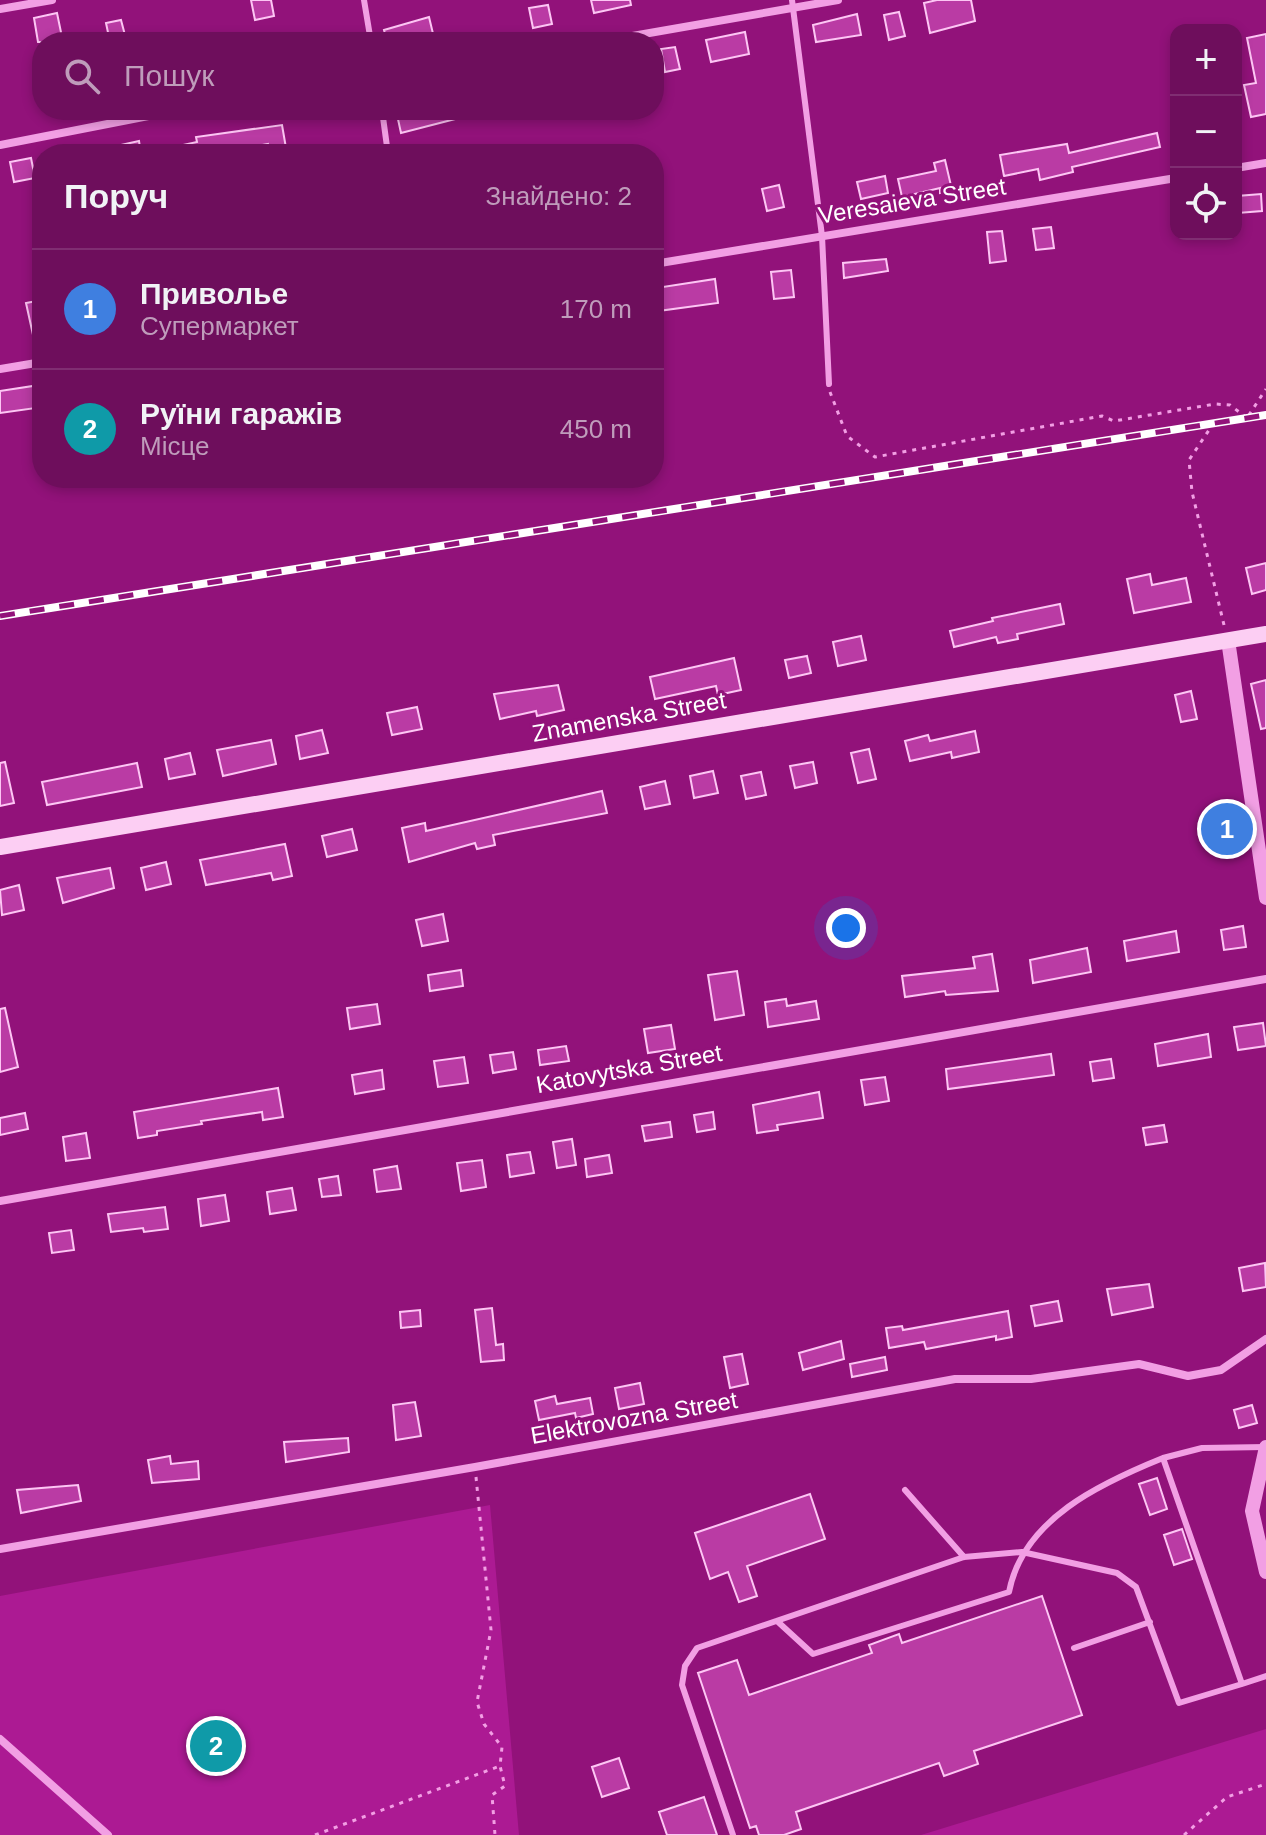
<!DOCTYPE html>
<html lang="uk">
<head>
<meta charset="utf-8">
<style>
  body { margin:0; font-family:Arial,sans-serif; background:#761c65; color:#f1f3f6 }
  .controls { position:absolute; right:24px; top:24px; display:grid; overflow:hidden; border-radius:16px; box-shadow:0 4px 12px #0003 }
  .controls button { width:72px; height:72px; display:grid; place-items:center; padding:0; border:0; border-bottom:2px solid #802e72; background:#6e0e5c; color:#f1f3f6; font:40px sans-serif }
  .you { position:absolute; left:846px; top:928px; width:28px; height:28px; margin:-20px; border:6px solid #fff; border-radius:50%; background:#1a73e8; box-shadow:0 0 0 12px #1a73e833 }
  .badge { display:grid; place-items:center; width:52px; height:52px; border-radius:50%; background:#e69b98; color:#fff; font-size:26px; font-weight:700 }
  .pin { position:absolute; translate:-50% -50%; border:4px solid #fff; box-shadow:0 2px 8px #0006 }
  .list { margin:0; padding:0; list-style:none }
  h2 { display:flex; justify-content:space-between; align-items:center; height:104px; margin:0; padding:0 32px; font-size:34px }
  h2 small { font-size:26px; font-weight:400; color:#bf9cbb }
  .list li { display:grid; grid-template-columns:52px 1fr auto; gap:24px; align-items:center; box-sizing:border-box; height:120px; padding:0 32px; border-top:2px solid #802e72 }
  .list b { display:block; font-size:30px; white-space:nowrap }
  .list p { margin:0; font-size:26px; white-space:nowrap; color:#bf9cbb }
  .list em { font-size:26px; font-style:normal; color:#bf9cbb }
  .icon { flex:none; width:44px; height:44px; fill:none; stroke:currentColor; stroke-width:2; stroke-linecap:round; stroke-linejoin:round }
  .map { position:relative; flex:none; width:1266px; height:1835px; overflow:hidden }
  .search { position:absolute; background:#6e0e5c; box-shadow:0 4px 12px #0003; left:32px; top:32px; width:632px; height:88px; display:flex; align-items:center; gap:20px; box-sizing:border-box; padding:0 28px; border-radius:32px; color:#bf9cbb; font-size:30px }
  .panel { position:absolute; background:#6e0e5c; box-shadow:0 4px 12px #0003; left:32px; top:144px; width:632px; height:344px; border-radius:32px }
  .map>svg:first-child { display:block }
  .green { fill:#ac1a93 }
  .building { fill:#ba3ba4; stroke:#fdc6f4; stroke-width:2 }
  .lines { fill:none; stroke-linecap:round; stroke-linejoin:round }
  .path { stroke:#f29fe4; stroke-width:3; stroke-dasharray:4 6; stroke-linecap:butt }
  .service { stroke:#f29fe4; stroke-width:6 }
  .minor { stroke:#f29fe4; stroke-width:8 }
  .tertiary { stroke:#f29fe4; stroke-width:14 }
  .secondary { stroke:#fccef3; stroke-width:16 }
  .rail-casing { stroke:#fff; stroke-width:8 }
  .rail { stroke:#92127a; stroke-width:5; stroke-dasharray:15; stroke-linecap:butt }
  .labels { text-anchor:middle; stroke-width:6; stroke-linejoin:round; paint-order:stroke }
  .street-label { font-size:24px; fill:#fff; stroke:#92127a }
</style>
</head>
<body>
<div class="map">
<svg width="1266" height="1835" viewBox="0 0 1266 1835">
  <rect width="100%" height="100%" fill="#92127a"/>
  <path class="green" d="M490,1505L519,1835H0V1596Z
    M1266,1729V1835H921Z"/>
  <path class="building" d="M251,0H271L274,16L255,20Z
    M591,0H630L631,5L594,13Z
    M937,0H971L975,21L930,33L924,3Z
    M548,5L552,24L533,28L529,8Z
    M899,12L905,36L889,40L884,15Z
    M57,13L63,42H38L34,18Z
    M857,14L861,35L816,42L813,25Z
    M429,17L435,42H416V38L387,42L384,30Z
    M121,20L126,39L110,42L106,23Z
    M745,32L749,54L711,62L706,40Z
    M1266,34V114L1251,117L1244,85L1256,83L1247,38Z
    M675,47L680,69L665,72L661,49Z
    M396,110H466L467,116L401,133Z
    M282,125L286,148L270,151L268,144L230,151L169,154V148L197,142L196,137Z
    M1157,133L1160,147L1072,167L1073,172L1040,180L1038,169L1004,176L1000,155L1067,144L1069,153Z
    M139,141L141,154H104L103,149Z
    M31,158L35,178L14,182L10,162Z
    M945,160L952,190L940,193V188L902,197L898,179L936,171L934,163Z
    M885,176L888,193L861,199L857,182Z
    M779,185L784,207L767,211L762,189Z
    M1261,194L1262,211L1238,213L1237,196Z
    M1051,227L1054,248L1036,250L1033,229Z
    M1002,231L1006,261L990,263L987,232Z
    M886,259L888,271L844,278L843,263Z
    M791,270L794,297L774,299L771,272Z
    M715,279L718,303L658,311L656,288Z
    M42,300V352L37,353L26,303Z
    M33,386L36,408L0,413V391Z
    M1266,563V590L1252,594L1246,568Z
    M1150,574L1152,585L1186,578L1191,602L1134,613L1127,579Z
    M1060,604L1064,624L1017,634L1018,639L998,643L996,637L954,647L950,631L993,621L992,618Z
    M861,636L866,660L838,666L833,642Z
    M807,656L811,673L789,678L785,660Z
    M734,658L741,690L718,695L716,686L655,699L650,677Z
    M1266,680V728L1261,729L1251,684Z
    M558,685L564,710L537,716L536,711L500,719L494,694Z
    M1191,691L1197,719L1181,722L1175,695Z
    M417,707L422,729L392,735L387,713Z
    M322,730L328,753L300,759L296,736Z
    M975,731L979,752L952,758L951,752L910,761L905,741L928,735L930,741Z
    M271,740L276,764L223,776L217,750Z
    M869,749L876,779L858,783L851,753Z
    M190,753L195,774L169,779L165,759Z
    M5,762L14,803L0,806V763Z
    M813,762L817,783L795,788L790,766Z
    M137,763L142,787L47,805L42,782Z
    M713,771L718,793L694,798L690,776Z
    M761,772L766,795L746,799L741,776Z
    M665,781L670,804L645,809L640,787Z
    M602,791L607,813L493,835L495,845L477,849L475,843L409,862L402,828L425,823L426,831Z
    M1233,814L1237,845L1209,849L1205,818Z
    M352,829L357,850L327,857L322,836Z
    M285,844L292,876L273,880L271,873L206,885L200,860Z
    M166,862L171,884L146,890L141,868Z
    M110,868L114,888L63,903L57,878Z
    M19,885L24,910L2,915L0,890Z
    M443,914L448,941L422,946L416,920Z
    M1243,926L1246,947L1224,950L1221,930Z
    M1176,931L1179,952L1127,961L1124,941Z
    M1087,948L1091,972L1033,983L1030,960Z
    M992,954L998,991L946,995L945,991L905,997L902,976L975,968L973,957Z
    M461,970L463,986L430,991L428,975Z
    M737,971L744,1015L715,1020L708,975Z
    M786,999L787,1006L816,1001L819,1019L768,1027L765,1002Z
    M377,1004L380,1024L350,1029L347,1008Z
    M5,1008L18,1067L0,1072V1009Z
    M1263,1023L1266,1046L1238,1050L1234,1027Z
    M671,1025L675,1049L648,1053L644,1029Z
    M1208,1034L1211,1057L1158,1066L1155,1044Z
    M566,1046L569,1061L540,1065L538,1050Z
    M513,1052L516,1069L493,1073L490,1055Z
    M1051,1054L1054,1075L948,1089L946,1069Z
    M464,1057L468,1083L438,1087L434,1061Z
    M1111,1059L1114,1078L1093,1081L1090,1062Z
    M382,1070L384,1089L355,1094L352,1075Z
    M885,1077L889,1101L865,1105L861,1080Z
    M278,1088L283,1117L263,1120L262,1112L201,1121L202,1124L157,1131V1135L138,1138L134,1112Z
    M819,1092L823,1118L777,1125L778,1130L757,1133L753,1105Z
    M713,1112L715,1129L697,1132L694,1115Z
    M25,1113L28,1129L0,1135V1118Z
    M670,1122L672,1137L645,1141L642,1126Z
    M1164,1125L1167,1142L1146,1145L1143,1128Z
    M86,1133L90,1158L66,1161L63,1137Z
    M572,1139L576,1165L557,1168L553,1142Z
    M530,1152L534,1173L510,1177L507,1155Z
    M609,1155L612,1173L587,1177L585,1159Z
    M482,1160L486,1187L461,1191L457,1163Z
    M397,1166L401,1189L377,1192L374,1170Z
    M338,1176L341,1195L322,1197L319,1179Z
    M292,1188L296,1210L270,1214L267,1192Z
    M225,1195L229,1221L201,1226L198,1199Z
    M165,1207L168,1229L144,1232L143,1228L111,1232L108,1214Z
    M71,1230L74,1250L52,1253L49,1233Z
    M1265,1263L1266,1287L1243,1291L1239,1268Z
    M1149,1284L1153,1307L1112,1315L1107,1289Z
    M1058,1301L1062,1321L1035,1326L1031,1306Z
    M492,1308L496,1345L503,1344L504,1360L481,1362L475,1310Z
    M420,1310L421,1326L401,1328L400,1312Z
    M1008,1311L1012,1337L996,1340V1336L926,1349L924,1342L889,1348L886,1328L902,1326L903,1330Z
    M841,1341L844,1359L803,1370L799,1353Z
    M742,1354L748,1384L730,1388L724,1357Z
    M885,1357L887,1370L852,1377L850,1364Z
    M640,1383L644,1404L619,1409L615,1388Z
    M555,1396L557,1404L590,1398L593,1414L576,1418L575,1413L539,1420L535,1401Z
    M415,1402L421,1436L396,1440L393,1405Z
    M1252,1405L1257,1423L1239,1428L1234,1410Z
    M348,1438L349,1452L286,1462L284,1442Z
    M170,1456L171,1464L198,1461L199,1479L152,1483L148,1460Z
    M1157,1478L1167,1509L1150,1515L1139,1484Z
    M78,1485L81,1501L21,1513L17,1490Z
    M810,1494L825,1539L747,1566L757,1596L739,1602L728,1572L710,1579L695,1533Z
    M1182,1529L1192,1559L1174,1565L1164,1535Z
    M1042,1596L1082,1715L974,1751L978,1764L944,1776L939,1763L796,1812L801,1829L784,1835H759L756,1826L750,1828L698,1673L737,1660L749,1695L872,1653L869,1645L899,1634L902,1643Z
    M619,1758L629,1788L602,1797L592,1767Z
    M704,1797L717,1835H667L659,1812Z"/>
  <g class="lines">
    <path class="path" d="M830,392L847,436L875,457L1102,416L1114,421L1215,404L1230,405L1247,418
      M1224,625L1192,492L1189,460L1213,424L1247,418L1266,389
      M476,1477L491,1630L477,1702L484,1724L502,1747L500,1766L505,1786L492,1795L495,1835
      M315,1835L500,1766
      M1184,1835L1227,1797L1266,1784"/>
    <path class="service" d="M364,0L371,42
      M792,0L822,236L829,384
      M382,110L388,154
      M1266,1447L1202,1448L1163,1458L1242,1684L1266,1676
      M905,1490L964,1557
      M777,1621L813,1654L1009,1592C1023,1519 1101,1483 1163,1458
      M1074,1648L1150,1622
      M733,1835L682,1685L685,1666L697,1648L964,1557L1022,1552L1117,1573L1136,1587L1179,1703L1242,1684"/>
    <path class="minor" d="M0,9L52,0
      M598,42L838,0
      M0,145L179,110
      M1236,168L1266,163
      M654,264L1176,178
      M0,369L42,362
      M0,1201L1266,979
      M0,1549L475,1467L955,1379H1031L1139,1364L1188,1376L1221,1370L1266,1339
      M0,1739L108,1835"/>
    <path class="tertiary" d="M1228,640L1266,898
      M1266,1447L1252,1511L1266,1572"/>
    <path class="secondary" d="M0,847L1266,634"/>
    <defs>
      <path id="rail" d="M0,616L1266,415"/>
    </defs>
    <use href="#rail" class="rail-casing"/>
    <use href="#rail" class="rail"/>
  </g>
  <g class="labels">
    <g class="street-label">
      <text transform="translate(912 201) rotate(-9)" y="8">Veresaieva Street</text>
      <text transform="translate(629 717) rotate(-10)" y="8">Znamenska Street</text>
      <text transform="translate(629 1069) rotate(-10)" y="8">Katovytska Street</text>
      <text transform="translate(634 1418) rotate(-10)" y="8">Elektrovozna Street</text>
    </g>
  </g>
</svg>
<div class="controls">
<button>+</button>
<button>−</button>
<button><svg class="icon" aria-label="locate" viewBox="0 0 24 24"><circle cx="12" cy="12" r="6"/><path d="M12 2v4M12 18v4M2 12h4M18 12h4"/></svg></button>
</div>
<div class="you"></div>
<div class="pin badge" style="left:1227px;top:829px;background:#3f7fe0">1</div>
<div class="pin badge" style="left:216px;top:1746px;background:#0f9aa8">2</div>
<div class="search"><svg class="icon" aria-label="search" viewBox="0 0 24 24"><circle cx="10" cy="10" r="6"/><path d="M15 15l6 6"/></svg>Пошук</div>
<section class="panel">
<h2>Поруч<small>Знайдено: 2</small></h2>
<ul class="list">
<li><span class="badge" style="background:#3f7fe0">1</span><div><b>Приволье</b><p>Супермаркет</p></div><em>170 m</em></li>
<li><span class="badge" style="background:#0f9aa8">2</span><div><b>Руїни гаражів</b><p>Місце</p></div><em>450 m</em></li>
</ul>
</section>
</div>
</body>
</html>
